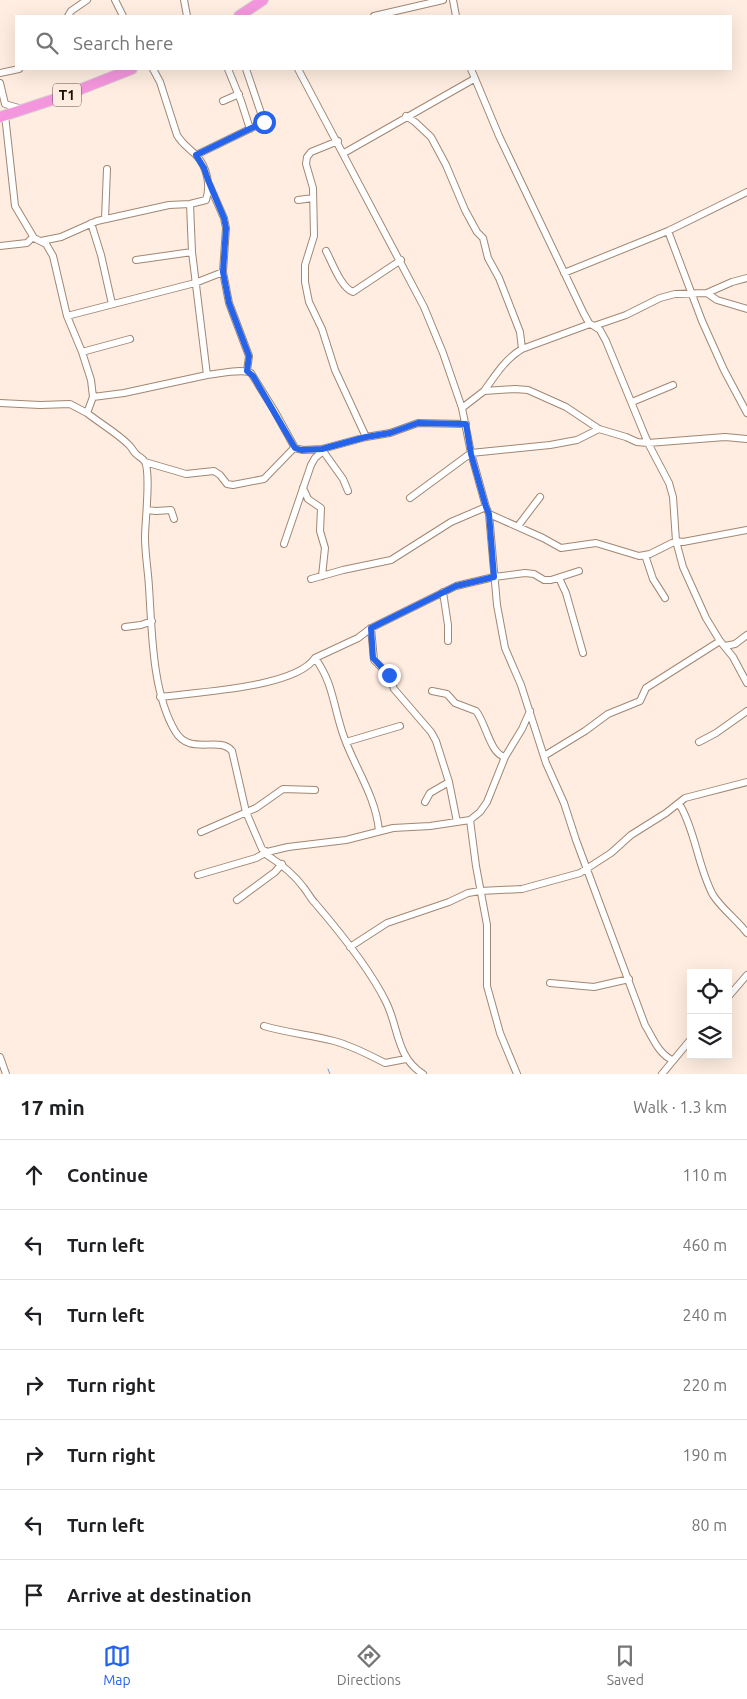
<!DOCTYPE html>
<html lang="en">
<head>
<meta charset="utf-8">
<style>
  body { margin:0; font-family:Ubuntu,sans-serif; background:#f2f2f2; color:#202124 }
  .controls { position:absolute; right:15px; bottom:15px; display:grid; overflow:hidden; border-radius:0px; box-shadow:0 5px 20px #0002 }
  .controls button { width:45px; height:45px; display:grid; place-items:center; padding:0; border:0; border-bottom:1px solid #e0e0e0; background:#fff; color:#202124; font:25px sans-serif }
  .stop { position:absolute; width:15px; height:15px; margin:-11px; border:4px solid #2563eb; border-radius:50%; background:#fff }
  .stop.end { background:#2563eb; border-color:#fff; box-shadow:0 1px 5px #0008 }
  .list { margin:0; padding:0; list-style:none }
  h2 { display:flex; justify-content:space-between; align-items:center; height:65px; margin:0; padding:0 20px; font-size:21px }
  h2 small { font-size:16px; font-weight:400; color:#757577 }
  .list li { display:grid; grid-template-columns:32px 1fr auto; gap:15px; align-items:center; box-sizing:border-box; height:70px; padding:0 20px; border-top:1px solid #e0e0e0 }
  .list b { display:block; font-size:19px; white-space:nowrap }
  .list em { font-size:16px; font-style:normal; color:#757577 }
  .icon { flex:none; width:28px; height:28px; fill:none; stroke:currentColor; stroke-width:2; stroke-linecap:round; stroke-linejoin:round }
  .map { position:relative; flex:none; width:747px; height:1074px; overflow:hidden }
  .search { position:absolute; background:#fff; box-shadow:0 5px 20px #0002; left:15px; right:15px; top:15px; height:55px; display:flex; align-items:center; gap:12px; box-sizing:border-box; padding:0 18px; border-radius:0px; color:#757577; font-size:19px }
  .sheet { height:555px; background:#fff }
  nav { display:flex; justify-content:space-around; align-items:center; box-sizing:border-box; height:70px; border-top:1px solid #e0e0e0; background:#fff; font-size:14px; color:#757577 }
  nav a { display:grid; justify-items:center; gap:2px }
  nav .on { color:#2563eb }
  .map>svg:first-child { display:block }
  .lines { fill:none; stroke-linecap:round; stroke-linejoin:round }
  .stream { stroke:#5ba5ea; stroke-width:1 }
  .minor-casing { stroke:#a18773; stroke-width:8 }
  .highway-casing { stroke:#d6d4d3; stroke-width:12 }
  .minor { stroke:#fff; stroke-width:6 }
  .highway { stroke:#f496dd; stroke-width:10 }
  .route { stroke:#2563eb; stroke-width:6 }
  .labels { text-anchor:middle; stroke-width:4; stroke-linejoin:round; paint-order:stroke }
  .shield { fill:#feede0; stroke:#5e534a; stroke-width:1 }
  .shield-label { font-size:14px; font-weight:bold; fill:#1a1109 }
</style>
</head>
<body>
<div class="map">
<svg width="747" height="1074" viewBox="0 0 747 1074">
  <rect width="100%" height="100%" fill="#feede0"/>
  <g class="lines">
    <path class="stream" d="M328,1069L330,1074"/>
    <defs>
      <path id="minor" d="M115,0L123,16
        M184,0L187,16
        M453,0L456,16
        M68,16L71,11L87,0
        M374,16L443,0
        M228,69L241,101L250,129
        M298,69L424,307L443,353L462,408L471,453L486,507L489,514L497,605L505,648L521,685L546,763L564,803L576,840L645,1025C653,1038 658,1053 672,1060
        M471,69L499,136L584,314L589,323L600,330L606,341L648,443L669,483L673,497L676,541L683,567L706,618L720,641L733,657L747,683
        M0,73L19,69
        M0,83L5,104L22,109
        M223,101L239,94
        M406,116L415,122L431,137L446,165L465,210L477,232L483,238L488,258L499,278L520,332L522,349
        M338,141L311,152L307,157L306,164L313,188L314,236L305,265V282L309,302L322,329L335,370L366,437
        M344,153L474,79
        M196,155L264,122L246,69
        M209,184L224,218L226,228L223,272L229,303L249,356L247,371
        M298,200L313,198
        M105,219L107,169
        M91,223L101,255L112,304
        M668,231L702,321L724,370L747,413
        M41,241L61,237L97,221L169,205L190,204L206,200C211,185 207,167 196,155C189,148 182,144 177,135L160,82L153,69
        M0,246L27,243L33,237
        M326,251C332,262 341,288 353,292L401,260
        M136,260L192,252
        M564,273L668,231L747,192
        M707,293L732,282L747,278
        M67,316L195,283L223,272
        M594,326L626,315L660,298L675,294L707,293L717,300L747,309
        M82,352L130,339
        M207,375C218,374 242,368 251,373L274,410L295,448
        M484,391C495,376 505,359 522,349L590,324
        M93,397L124,393L207,375L192,252L190,204
        M632,402L673,385
        M0,403L40,405L70,404L87,413L93,397L91,380L82,352L67,316L53,256L46,244L34,238L15,206L5,115
        M462,408L484,391L515,389L528,390L566,407L599,429L626,437L637,442L648,443L725,437L747,439
        M87,413C101,424 117,433 129,445C132,448 133,451 136,454C139,457 143,458 145,462C151,474 145,522 145,537C145,554 148,570 149,587C152,631 152,692 175,731C190,757 219,735 232,751L246,812L262,849L267,852V855C281,864 294,874 304,888C308,893 311,899 315,903C339,931 370,969 386,1002C399,1028 396,1057 423,1074
        M323,451L343,479L348,491
        M145,462L186,474L214,471L220,475L227,484L233,485L264,479L294,448L303,450L322,449L366,437L390,433L418,423L466,424
        M303,488L308,499L321,508L320,531L325,548L322,576
        M410,498L471,453L550,445L577,440L599,429
        M147,510L156,511L171,510L174,519
        M489,514L543,538L561,548L596,543L639,556L650,554L676,541L683,542L747,530
        M518,526L540,497
        M284,544L311,465L315,458L323,451L322,449
        M645,555L653,579L665,598
        M559,578L566,593L583,653
        M311,579L343,570L391,560L451,522L486,507
        M443,592L448,625V641
        M125,627L141,625L152,621
        M371,628L374,660L389,675L394,689L431,732L436,741L449,782L457,822
        M725,646L735,644L747,635
        M315,658C334,684 333,707 344,737C355,768 376,797 379,831
        M432,691L447,694L455,703L476,711C486,723 490,754 505,757
        M160,697C195,692 295,688 315,658L358,638L371,628L456,586L494,577L525,573L534,574L544,580H551L579,571
        M346,742L400,726
        M699,742L716,733L747,711
        M544,756L585,731L608,714L640,701L646,688L720,641
        M425,802L430,793L449,782
        M678,805L681,807C696,834 698,867 713,895C722,909 737,920 747,933
        M470,820L476,866L487,925V986L500,1033L517,1074
        M201,832L256,808L283,789L315,790
        M198,875L256,858L267,852L288,847L346,840L393,828L430,826L470,820L480,812L487,802L505,757L522,729L530,711
        M237,900L275,872L282,864
        M350,947L387,923L449,902L468,893L480,891L522,889L580,873L611,853L631,835L666,813L685,798L747,782
        M550,983L594,987L629,979
        M728,997L747,975
        M264,1026C288,1033 311,1035 334,1041C353,1046 369,1055 385,1063L406,1059
        M0,1057L6,1074
        M662,1074L691,1039"/>
      <path id="highway" d="M239,16L263,0
        M0,117L58,98L132,69"/>
    </defs>
    <use href="#minor" class="minor-casing"/>
    <use href="#highway" class="highway-casing"/>
    <use href="#minor" class="minor"/>
    <use href="#highway" class="highway"/>
  </g>
  <g class="lines">
    <path class="route" d="M264,122L196,155L204,168L208,180L224,218L226,228L223,272L229,303L249,356L247,371L253,376L295,448L301,450L322,449L366,437L390,433L418,423L466,424L471,454L486,507L489,514L494,577L456,586L371,628L373,658L389,675"/>
  </g>
  <g class="labels">
    <rect class="shield" x="53" y="83.5" width="28" height="23" rx="4"/>
    <g class="shield-label">
      <text x="67" y="100">T1</text>
    </g>
  </g>
</svg>
<div class="controls">
<button><svg class="icon" aria-label="locate" viewBox="0 0 24 24"><circle cx="12" cy="12" r="6"/><path d="M12 2v4M12 18v4M2 12h4M18 12h4"/></svg></button>
<button><svg class="icon" aria-label="layers" viewBox="0 0 24 24"><path d="M12 4l9 5-9 5-9-5zM3 14l9 5 9-5"/></svg></button>
</div>
<div class="stop" style="left:264px;top:122px"></div>
<div class="stop end" style="left:389px;top:675px"></div>
<div class="search"><svg class="icon" aria-label="search" viewBox="0 0 24 24"><circle cx="10" cy="10" r="6"/><path d="M15 15l6 6"/></svg>Search here</div>
</div>
<section class="sheet">
<h2>17 min<small>Walk · 1.3 km</small></h2>
<ul class="list">
<li><svg class="icon" aria-label="ahead" viewBox="0 0 24 24"><path d="M12 20V5M6 11l6-6 6 6"/></svg><div><b>Continue</b></div><em>110 m</em></li>
<li><svg class="icon" aria-label="left" viewBox="0 0 24 24"><path d="M17 20v-9H6M10 6l-5 5 5 5"/></svg><div><b>Turn left</b></div><em>460 m</em></li>
<li><svg class="icon" aria-label="left" viewBox="0 0 24 24"><path d="M17 20v-9H6M10 6l-5 5 5 5"/></svg><div><b>Turn left</b></div><em>240 m</em></li>
<li><svg class="icon" aria-label="right" viewBox="0 0 24 24"><path d="M7 20v-9h11M14 6l5 5-5 5"/></svg><div><b>Turn right</b></div><em>220 m</em></li>
<li><svg class="icon" aria-label="right" viewBox="0 0 24 24"><path d="M7 20v-9h11M14 6l5 5-5 5"/></svg><div><b>Turn right</b></div><em>190 m</em></li>
<li><svg class="icon" aria-label="left" viewBox="0 0 24 24"><path d="M17 20v-9H6M10 6l-5 5 5 5"/></svg><div><b>Turn left</b></div><em>80 m</em></li>
<li><svg class="icon" aria-label="arrive" viewBox="0 0 24 24"><path d="M6 21V4h12l-3 4 3 4H6"/></svg><div><b>Arrive at destination</b></div></li>
</ul>
</section>
<nav>
<a class="on"><svg class="icon" aria-label="map" viewBox="0 0 24 24"><path d="M3 6l6-2 6 2 6-2v14l-6 2-6-2-6 2zM9 4v14M15 6v14"/></svg>Map</a>
<a><svg class="icon" aria-label="directions" viewBox="0 0 24 24"><path d="M12 3l9 9-9 9-9-9zM9 14v-3h6M13 9l2 2-2 2"/></svg>Directions</a>
<a><svg class="icon" aria-label="saved" viewBox="0 0 24 24"><path d="M7 4h10v16l-5-4-5 4z"/></svg>Saved</a>
</nav>
</body>
</html>
